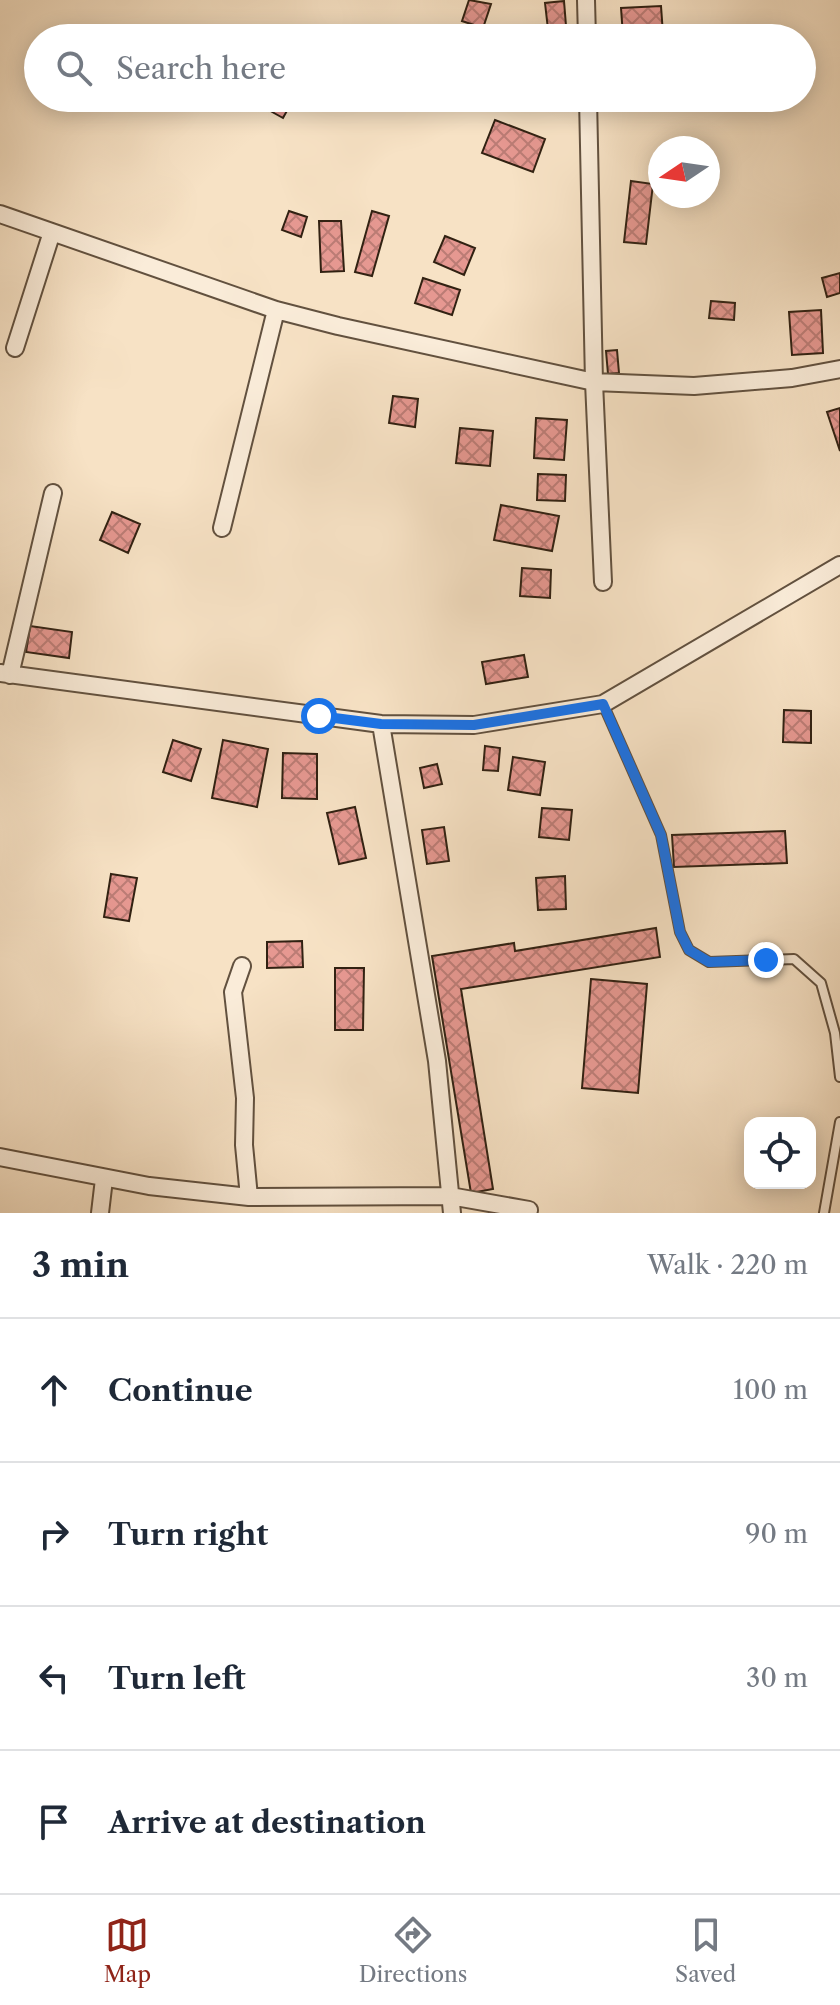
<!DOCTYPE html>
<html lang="en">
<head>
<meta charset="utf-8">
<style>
  body { margin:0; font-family:"Libre Caslon Text",serif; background:#f2f2f3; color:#1f2937 }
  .controls { position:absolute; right:24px; bottom:24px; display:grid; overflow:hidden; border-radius:16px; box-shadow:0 4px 20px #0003 }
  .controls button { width:72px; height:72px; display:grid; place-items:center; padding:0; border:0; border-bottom:2px solid #e0e1e3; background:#fff; color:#1f2937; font:40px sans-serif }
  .compass { position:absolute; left:648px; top:136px; width:72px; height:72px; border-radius:50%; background:#fff; box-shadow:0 4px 20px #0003; rotate:257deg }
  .stop { position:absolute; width:24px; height:24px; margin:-18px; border:6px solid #1a73e8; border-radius:50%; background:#fff }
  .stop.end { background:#1a73e8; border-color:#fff; box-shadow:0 2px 8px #0008 }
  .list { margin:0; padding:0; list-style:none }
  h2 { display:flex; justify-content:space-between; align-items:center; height:104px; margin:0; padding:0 32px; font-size:34px }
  h2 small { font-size:26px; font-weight:400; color:#747a83 }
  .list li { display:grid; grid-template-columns:52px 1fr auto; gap:24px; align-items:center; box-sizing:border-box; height:144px; padding:0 32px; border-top:2px solid #e0e1e3 }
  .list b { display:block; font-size:30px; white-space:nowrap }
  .list em { font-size:26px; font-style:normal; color:#747a83 }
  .icon { flex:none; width:44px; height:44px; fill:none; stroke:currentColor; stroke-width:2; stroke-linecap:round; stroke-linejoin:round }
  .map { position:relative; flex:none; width:840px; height:1213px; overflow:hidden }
  .search { position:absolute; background:#fff; box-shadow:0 4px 20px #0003; left:24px; right:24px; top:24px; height:88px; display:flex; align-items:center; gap:20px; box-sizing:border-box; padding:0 28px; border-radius:44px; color:#747a83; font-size:30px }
  .sheet { height:680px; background:#fff }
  nav { display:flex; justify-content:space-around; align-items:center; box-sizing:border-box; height:112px; border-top:2px solid #e0e1e3; background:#fff; font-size:22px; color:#747a83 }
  nav a { display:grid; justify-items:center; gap:4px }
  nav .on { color:#8f2418 }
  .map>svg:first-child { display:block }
  .building { fill:url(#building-cross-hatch); stroke:#312112; stroke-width:2 }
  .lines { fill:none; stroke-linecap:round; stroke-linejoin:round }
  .lane-casing { stroke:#62513f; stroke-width:12 }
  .street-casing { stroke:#62513f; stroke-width:20 }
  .lane { stroke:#faecd9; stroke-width:8 }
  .street { stroke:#faecd9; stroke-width:16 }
  .route { stroke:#1a73e8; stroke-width:10 }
</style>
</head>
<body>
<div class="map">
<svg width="840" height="1213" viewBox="0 0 840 1213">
  <defs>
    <pattern id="building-cross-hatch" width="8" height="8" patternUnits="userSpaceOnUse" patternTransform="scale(2)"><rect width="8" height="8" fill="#e69891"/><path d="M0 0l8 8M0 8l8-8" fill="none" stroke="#bb7c75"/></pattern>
  </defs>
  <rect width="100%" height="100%" fill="#f7e2c5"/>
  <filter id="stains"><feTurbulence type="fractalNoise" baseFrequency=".0025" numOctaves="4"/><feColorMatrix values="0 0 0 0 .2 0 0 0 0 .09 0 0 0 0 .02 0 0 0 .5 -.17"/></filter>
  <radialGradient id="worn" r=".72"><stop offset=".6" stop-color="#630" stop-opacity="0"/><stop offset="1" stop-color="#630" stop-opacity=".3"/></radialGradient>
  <path class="building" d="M469,0L491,4L483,28L462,21Z
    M564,1L567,38H549L545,3Z
    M661,6L663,34L623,36L621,8Z
    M603,29L606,38H595L593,33Z
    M271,98H294L283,118L265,108Z
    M495,120L545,139L533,172L482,153Z
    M631,181L653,184L646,244L624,242Z
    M289,211L307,217L301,237L282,230Z
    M372,211L389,216L372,276L355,272Z
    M319,221H341L344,271L321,272Z
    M445,236L475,248L464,275L434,262Z
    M840,273V293L827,297L822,278Z
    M423,278L460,290L452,315L415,303Z
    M711,301L735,303L734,320L709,318Z
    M821,310L823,353L792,355L789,312Z
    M617,350L619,373L608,374L606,351Z
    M393,396L418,399L415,427L389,423Z
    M840,408V451L827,412Z
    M536,418L567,420L564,460L534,458Z
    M460,428L493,431L490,466L456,463Z
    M538,474L566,475L565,501L537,500Z
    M501,505L559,516L552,551L494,540Z
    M112,512L140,524L128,553L100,540Z
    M522,568L551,570L550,598L520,596Z
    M30,626L72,632L69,658L26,652Z
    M524,655L528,677L486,684L482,662Z
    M784,710L811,711V743L783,742Z
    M173,740L201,749L191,781L163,772Z
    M223,740L268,749L257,807L212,798Z
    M485,746L500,748L498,771L483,770Z
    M283,753L317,754V799L282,798Z
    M513,757L545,762L540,795L508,790Z
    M437,764L442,784L424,788L420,768Z
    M355,807L366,858L339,864L327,813Z
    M542,808L572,810L569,840L539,837Z
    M444,827L449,861L427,864L422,830Z
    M785,831L787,863L674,867L672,835Z
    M111,874L137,878L129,921L104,917Z
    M565,876L566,909L538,910L536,878Z
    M656,928L660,957L461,989L493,1189L471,1193L432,956L514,943L515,951Z
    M302,941L303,967L267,968V942Z
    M335,968H364L363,1030H335Z
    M591,979L647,984L638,1093L582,1088Z"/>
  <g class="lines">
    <defs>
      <path id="lane" d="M603,704L661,835L680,932L689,950L709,962L794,959L821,983L835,1033L840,1077
        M824,1213L840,1122"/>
      <path id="street" d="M586,0L587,38
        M588,98L594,382L603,582
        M0,214L276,310L338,326L594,382L694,386L792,378L840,369
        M15,348L52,232
        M222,528L276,310
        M0,673L381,724L474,725L603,704L840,565
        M10,675L53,493
        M381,724L437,1061L452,1213
        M242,966L233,992L245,1098L244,1145L249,1197
        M0,1157L149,1186L249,1197L450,1196L529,1210
        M100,1213L104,1179"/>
    </defs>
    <use href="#lane" class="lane-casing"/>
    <use href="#street" class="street-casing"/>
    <use href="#lane" class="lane"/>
    <use href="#street" class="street"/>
  </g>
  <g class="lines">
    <path class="route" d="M319,716L381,724L474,725L603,704L661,835L680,932L689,950L709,962L766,960"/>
  </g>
  <rect width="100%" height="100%" filter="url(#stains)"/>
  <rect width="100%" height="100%" fill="url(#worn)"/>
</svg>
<div class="controls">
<button><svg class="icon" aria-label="locate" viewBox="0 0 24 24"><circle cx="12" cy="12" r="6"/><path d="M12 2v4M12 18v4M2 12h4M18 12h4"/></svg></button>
</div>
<svg class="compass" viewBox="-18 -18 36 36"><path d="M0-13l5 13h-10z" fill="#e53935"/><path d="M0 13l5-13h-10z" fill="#747a83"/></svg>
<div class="stop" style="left:319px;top:716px"></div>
<div class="stop end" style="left:766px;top:960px"></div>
<div class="search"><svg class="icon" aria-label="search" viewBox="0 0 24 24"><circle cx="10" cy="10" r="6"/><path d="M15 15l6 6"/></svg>Search here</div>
</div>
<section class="sheet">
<h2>3 min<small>Walk · 220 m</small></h2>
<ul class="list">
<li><svg class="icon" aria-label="ahead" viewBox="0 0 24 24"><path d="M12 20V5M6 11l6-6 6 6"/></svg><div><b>Continue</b></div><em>100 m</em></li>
<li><svg class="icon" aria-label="right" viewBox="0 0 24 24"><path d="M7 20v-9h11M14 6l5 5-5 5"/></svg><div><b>Turn right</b></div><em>90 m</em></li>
<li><svg class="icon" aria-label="left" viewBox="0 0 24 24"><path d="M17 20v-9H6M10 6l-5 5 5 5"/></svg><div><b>Turn left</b></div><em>30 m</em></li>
<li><svg class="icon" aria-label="arrive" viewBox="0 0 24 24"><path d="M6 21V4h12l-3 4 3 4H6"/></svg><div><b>Arrive at destination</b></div></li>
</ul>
</section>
<nav>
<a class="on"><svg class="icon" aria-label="map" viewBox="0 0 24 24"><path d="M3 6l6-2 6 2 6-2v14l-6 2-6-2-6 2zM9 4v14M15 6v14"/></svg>Map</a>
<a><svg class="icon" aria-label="directions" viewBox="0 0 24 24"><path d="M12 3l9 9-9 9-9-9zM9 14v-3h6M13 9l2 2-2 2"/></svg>Directions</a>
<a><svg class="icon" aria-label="saved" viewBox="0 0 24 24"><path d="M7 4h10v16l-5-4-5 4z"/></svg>Saved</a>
</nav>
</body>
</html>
